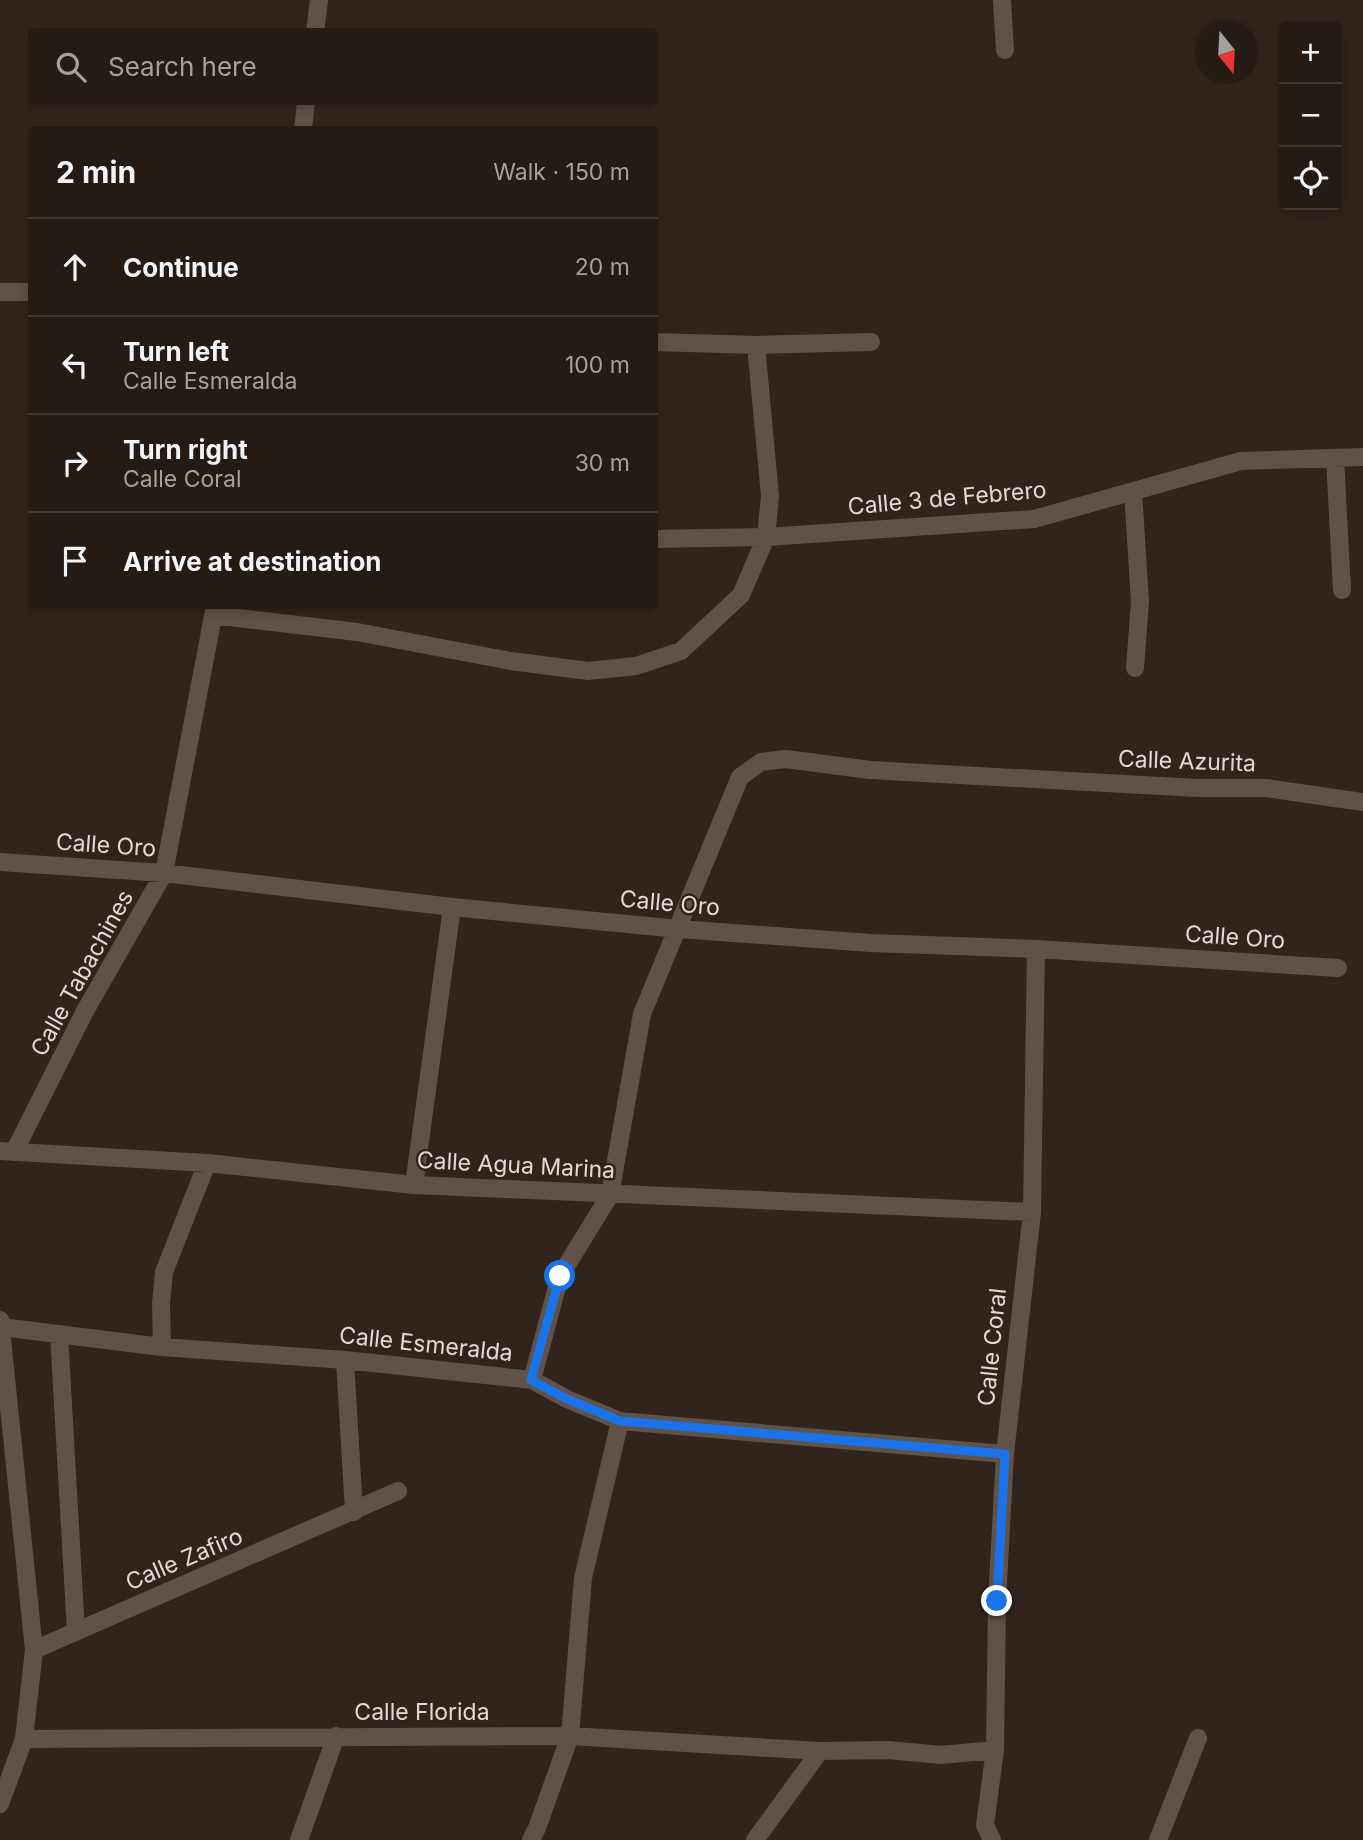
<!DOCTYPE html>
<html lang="en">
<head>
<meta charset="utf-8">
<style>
  body { margin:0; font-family:Inter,sans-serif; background:#2d241e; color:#f1f3f6 }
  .controls { position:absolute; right:21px; top:21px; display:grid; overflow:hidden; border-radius:7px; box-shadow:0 4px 10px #0003 }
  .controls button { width:63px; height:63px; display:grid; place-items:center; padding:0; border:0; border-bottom:2px solid #423934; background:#251b15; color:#f1f3f6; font:35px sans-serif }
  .compass { position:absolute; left:1195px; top:21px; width:63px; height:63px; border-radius:50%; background:#251b15; box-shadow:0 4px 10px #0003; rotate:162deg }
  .stop { position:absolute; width:21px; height:21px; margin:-16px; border:5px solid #1a73e8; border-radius:50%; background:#fff }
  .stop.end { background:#1a73e8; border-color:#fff; box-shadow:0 2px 7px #0008 }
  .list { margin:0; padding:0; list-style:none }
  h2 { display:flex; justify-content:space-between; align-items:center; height:91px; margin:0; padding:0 28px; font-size:30px }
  h2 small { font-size:23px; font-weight:400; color:#a3a1a0 }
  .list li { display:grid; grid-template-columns:46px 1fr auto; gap:21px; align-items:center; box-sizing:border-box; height:98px; padding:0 28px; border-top:2px solid #423934 }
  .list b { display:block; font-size:26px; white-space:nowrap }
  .list p { margin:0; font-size:23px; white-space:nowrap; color:#a3a1a0 }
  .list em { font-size:23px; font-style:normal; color:#a3a1a0 }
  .icon { flex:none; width:38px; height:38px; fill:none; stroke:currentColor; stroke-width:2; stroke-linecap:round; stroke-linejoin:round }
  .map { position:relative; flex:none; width:1363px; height:1840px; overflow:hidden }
  .search { position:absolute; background:#251b15; box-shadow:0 4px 10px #0003; left:28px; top:28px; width:630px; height:77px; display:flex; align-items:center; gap:18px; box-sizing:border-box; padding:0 24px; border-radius:7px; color:#a3a1a0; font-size:26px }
  .panel { position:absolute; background:#251b15; box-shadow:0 4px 10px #0003; left:28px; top:126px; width:630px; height:483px; border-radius:7px }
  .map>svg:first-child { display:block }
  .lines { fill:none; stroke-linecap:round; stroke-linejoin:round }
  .minor { stroke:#605248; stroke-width:18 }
  .tertiary { stroke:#605248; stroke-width:18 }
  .route { stroke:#1a73e8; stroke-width:9 }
  .labels { text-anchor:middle; stroke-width:5; stroke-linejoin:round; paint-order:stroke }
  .street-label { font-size:23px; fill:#e1d9d4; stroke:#31241c }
</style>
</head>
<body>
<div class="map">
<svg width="1363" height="1840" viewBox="0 0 1363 1840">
  <rect width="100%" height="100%" fill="#31241c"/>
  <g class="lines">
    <path class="minor" d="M1002,0L1005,50
      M315,32L319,0
      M303,130L306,102
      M0,292H32
      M654,342L756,345L871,342
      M1335,458L1342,590
      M1133,491L1140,602L1135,668
      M654,539L766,537L1034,519L1241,461L1363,457
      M213,615L357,632L511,661L588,671L636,666L681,651L741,595L766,537L770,496L756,345
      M0,862L164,873L452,907L679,929L871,943L1036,949L1338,968
      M0,1151L207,1163L414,1185L1032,1212
      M14,1152L85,1011L164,873L215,606
      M414,1185L452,907
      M1,1327L162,1347L345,1360L532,1380L567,1399L620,1421L1005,1454
      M59,1334L76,1632
      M162,1347L161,1303L164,1272L207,1163
      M345,1360L354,1512
      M532,1380L560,1276L610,1195L642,1014L740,777L761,762L786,759L870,770L1197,788H1266L1363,802
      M34,1650L398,1491
      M24,1739L570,1736L820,1751L888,1750L941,1755L995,1750L985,1825L992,1840
      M995,1750L997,1601L1005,1454L1032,1212L1036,949
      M299,1840L336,1736
      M531,1840L537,1828L570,1736L583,1578L620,1421
      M755,1840L820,1751
      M1158,1840L1198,1738"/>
    <path class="tertiary" d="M0,1320L34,1650L24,1739L0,1804"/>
  </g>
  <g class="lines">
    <path class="route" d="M560,1276L531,1380L567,1399L620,1421L1005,1454L997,1601"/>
  </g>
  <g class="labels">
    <g class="street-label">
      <text transform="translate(947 498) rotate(-5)" y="8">Calle 3 de Febrero</text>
      <text transform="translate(1187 761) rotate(2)" y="8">Calle Azurita</text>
      <text transform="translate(106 845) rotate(4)" y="8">Calle Oro</text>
      <text transform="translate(670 903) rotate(5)" y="8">Calle Oro</text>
      <text transform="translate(1235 937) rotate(4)" y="8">Calle Oro</text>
      <text transform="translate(82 973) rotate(-61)" y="8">Calle Tabachines</text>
      <text transform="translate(516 1165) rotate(3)" y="8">Calle Agua Marina</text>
      <text transform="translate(426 1344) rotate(6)" y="8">Calle Esmeralda</text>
      <text transform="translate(992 1347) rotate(-84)" y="8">Calle Coral</text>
      <text transform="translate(184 1559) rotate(-23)" y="8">Calle Zafiro</text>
      <text x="422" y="1720">Calle Florida</text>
    </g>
  </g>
</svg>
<div class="controls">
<button>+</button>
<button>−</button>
<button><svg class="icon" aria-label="locate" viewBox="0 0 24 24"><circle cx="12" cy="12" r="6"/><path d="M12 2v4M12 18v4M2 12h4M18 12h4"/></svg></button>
</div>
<svg class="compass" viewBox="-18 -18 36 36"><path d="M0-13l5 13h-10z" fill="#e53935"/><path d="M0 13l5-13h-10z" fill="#a3a1a0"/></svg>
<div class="stop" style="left:560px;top:1276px"></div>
<div class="stop end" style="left:997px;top:1601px"></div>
<div class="search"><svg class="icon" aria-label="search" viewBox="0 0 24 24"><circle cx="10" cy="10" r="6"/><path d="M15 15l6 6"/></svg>Search here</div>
<section class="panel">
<h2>2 min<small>Walk · 150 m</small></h2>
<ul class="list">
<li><svg class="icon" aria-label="ahead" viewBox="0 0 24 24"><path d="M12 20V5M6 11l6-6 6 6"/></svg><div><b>Continue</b></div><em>20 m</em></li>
<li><svg class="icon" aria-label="left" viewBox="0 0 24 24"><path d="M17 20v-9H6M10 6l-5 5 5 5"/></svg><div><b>Turn left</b><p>Calle Esmeralda</p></div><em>100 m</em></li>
<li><svg class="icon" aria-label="right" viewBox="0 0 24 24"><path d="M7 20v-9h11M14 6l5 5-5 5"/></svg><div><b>Turn right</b><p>Calle Coral</p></div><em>30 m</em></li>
<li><svg class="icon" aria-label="arrive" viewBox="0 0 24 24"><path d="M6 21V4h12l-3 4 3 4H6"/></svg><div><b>Arrive at destination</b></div></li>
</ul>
</section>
</div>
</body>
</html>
